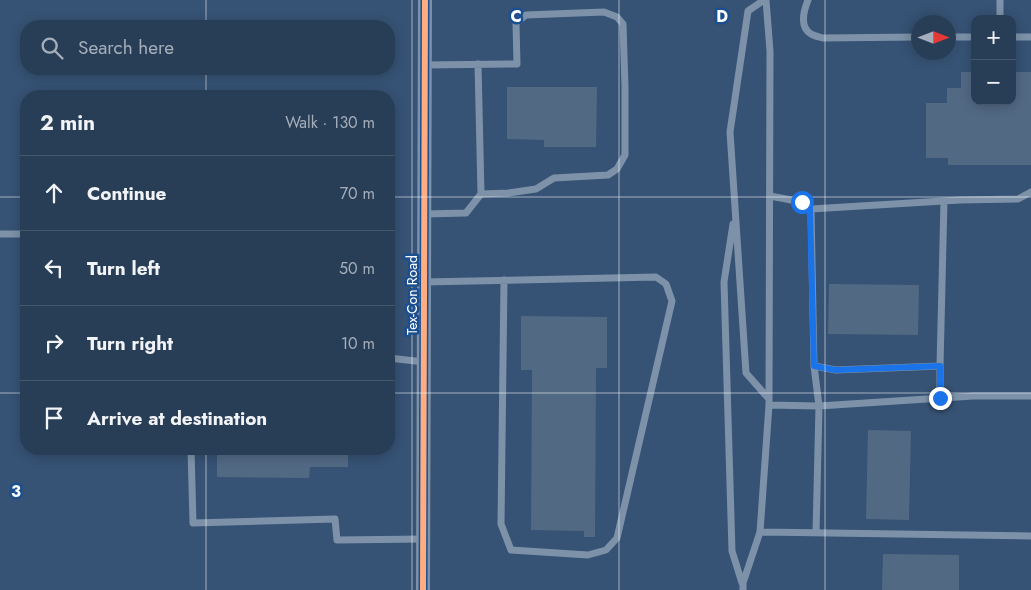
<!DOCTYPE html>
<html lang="en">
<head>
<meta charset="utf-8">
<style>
  body { margin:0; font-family:Jost,sans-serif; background:#30455d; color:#f1f3f6 }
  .controls { position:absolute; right:15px; top:15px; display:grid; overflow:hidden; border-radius:10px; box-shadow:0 2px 12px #0003 }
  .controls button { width:45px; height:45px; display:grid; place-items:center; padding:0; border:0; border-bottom:1px solid #44576d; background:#283e57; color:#f1f3f6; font:25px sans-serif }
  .compass { position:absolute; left:911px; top:15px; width:45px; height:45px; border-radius:50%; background:#283e57; box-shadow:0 2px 12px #0003; rotate:90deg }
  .stop { position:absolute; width:15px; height:15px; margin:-11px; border:4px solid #1a73e8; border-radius:50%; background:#fff }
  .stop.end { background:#1a73e8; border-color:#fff; box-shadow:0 1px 5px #0008 }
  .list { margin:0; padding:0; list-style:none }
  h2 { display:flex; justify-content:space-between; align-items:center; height:65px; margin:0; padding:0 20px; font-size:21px }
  h2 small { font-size:16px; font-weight:400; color:#a5aeba }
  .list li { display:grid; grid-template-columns:32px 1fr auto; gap:15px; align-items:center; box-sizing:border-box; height:75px; padding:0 20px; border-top:1px solid #44576d }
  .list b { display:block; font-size:19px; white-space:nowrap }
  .list em { font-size:16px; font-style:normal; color:#a5aeba }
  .icon { flex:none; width:28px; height:28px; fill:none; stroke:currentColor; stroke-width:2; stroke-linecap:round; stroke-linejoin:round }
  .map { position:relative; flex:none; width:1031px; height:590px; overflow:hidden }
  .search { position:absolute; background:#283e57; box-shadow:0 2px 12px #0003; left:20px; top:20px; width:375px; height:55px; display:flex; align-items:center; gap:12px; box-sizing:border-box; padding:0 18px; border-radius:20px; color:#a5aeba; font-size:19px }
  .panel { position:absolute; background:#283e57; box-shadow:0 2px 12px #0003; left:20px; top:90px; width:375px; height:365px; border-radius:20px }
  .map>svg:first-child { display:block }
  .building { fill:#526984 }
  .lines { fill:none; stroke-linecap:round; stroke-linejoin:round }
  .service { stroke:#7d92a8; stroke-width:7 }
  .minor { stroke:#7d92a8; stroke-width:14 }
  .cycleway-casing { stroke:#1b4f8f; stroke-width:9 }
  .cycleway { stroke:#ffac80; stroke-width:6 }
  .route { stroke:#1a73e8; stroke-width:6 }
  .grid { fill:none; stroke:#fff; stroke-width:1; stroke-opacity:0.55 }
  .labels { text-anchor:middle; stroke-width:5; stroke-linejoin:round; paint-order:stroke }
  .street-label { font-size:14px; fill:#fff; stroke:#1b4f8f }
  .grid-label { font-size:16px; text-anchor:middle; font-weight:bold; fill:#fff; stroke:#1b4f8f; stroke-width:5; stroke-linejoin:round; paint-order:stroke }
</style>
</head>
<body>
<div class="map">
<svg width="1031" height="590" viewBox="0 0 1031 590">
  <rect width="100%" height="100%" fill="#365274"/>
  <path class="building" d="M961,72H975V101H1012V72H1031V165H948V158H926V103H947V88H961Z
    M507,87H597L596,147H544V140L507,139Z
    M829,284L919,285L918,335L828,334Z
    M521,316L607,317V368H596L595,537H584V531L531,530L532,370H521Z
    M868,430L911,431L909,520L866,519Z
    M217,449H348V467H310L309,478L217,477Z
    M883,554L959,555V590H882Z"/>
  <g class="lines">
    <path class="service" d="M764,0L748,11L730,132L746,373L769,399
      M808,0C804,10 799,27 811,34C814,36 820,37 823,38L918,37
      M1000,0V19
      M948,37H975
      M1012,37H1031
      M478,64L481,194
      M770,196L802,202L811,209L960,200L1018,199L1031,192
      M811,209L814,366L836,370L940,366L944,201
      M424,214L466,213L481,194L508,193L536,189L554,178L608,175L617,169L625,155V87L623,24L617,17L604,12L526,15L516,23L517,64L425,65
      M733,224L724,282L732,551L742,583
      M0,234H26
      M424,282L656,277L666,284L672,301L617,538L606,550L588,555L511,550L501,524L504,280
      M389,358L424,362
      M814,366L819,406L973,396H1031
      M940,366V398
      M769,405L819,406L816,533
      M191,449L193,523L335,519L337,540L423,539
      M760,532L1031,536
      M743,590V583L760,532L769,405L770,51L766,0"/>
    <path class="minor" d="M423,590L425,0"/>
    <defs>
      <path id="cycleway" d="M423,590L425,0"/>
    </defs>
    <use href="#cycleway" class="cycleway-casing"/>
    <use href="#cycleway" class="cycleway"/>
  </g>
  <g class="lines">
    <path class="route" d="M802,202L810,209L814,366L836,370L940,366V398"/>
  </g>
  <path class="grid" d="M206,0V26M412,0V590M619,0V590M825,0V590M206,69V96M0,197H26M389,197H1031M0,393H26M389,393H1031M206,449V590"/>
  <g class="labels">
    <g class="street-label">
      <text transform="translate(412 295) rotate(-90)" y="5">Tex-Con Road</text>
    </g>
  </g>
  <g class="grid-label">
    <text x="516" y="22">C</text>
    <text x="722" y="22">D</text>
    <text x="16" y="497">3</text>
  </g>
</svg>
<div class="controls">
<button>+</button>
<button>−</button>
</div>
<svg class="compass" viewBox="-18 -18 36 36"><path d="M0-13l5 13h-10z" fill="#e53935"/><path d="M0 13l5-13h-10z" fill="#a5aeba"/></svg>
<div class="stop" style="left:802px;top:202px"></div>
<div class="stop end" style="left:940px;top:398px"></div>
<div class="search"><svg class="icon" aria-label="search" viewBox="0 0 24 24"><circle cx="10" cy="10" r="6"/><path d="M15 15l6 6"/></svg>Search here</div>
<section class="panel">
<h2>2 min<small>Walk · 130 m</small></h2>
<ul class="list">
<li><svg class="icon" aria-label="ahead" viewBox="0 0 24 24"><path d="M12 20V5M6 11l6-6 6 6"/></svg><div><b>Continue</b></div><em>70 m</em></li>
<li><svg class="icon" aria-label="left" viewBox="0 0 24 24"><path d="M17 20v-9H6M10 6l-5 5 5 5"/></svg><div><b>Turn left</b></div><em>50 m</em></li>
<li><svg class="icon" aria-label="right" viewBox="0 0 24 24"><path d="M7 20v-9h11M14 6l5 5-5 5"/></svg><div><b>Turn right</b></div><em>10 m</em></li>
<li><svg class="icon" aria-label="arrive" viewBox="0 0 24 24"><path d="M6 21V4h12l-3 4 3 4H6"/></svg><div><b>Arrive at destination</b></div></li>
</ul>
</section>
</div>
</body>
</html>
